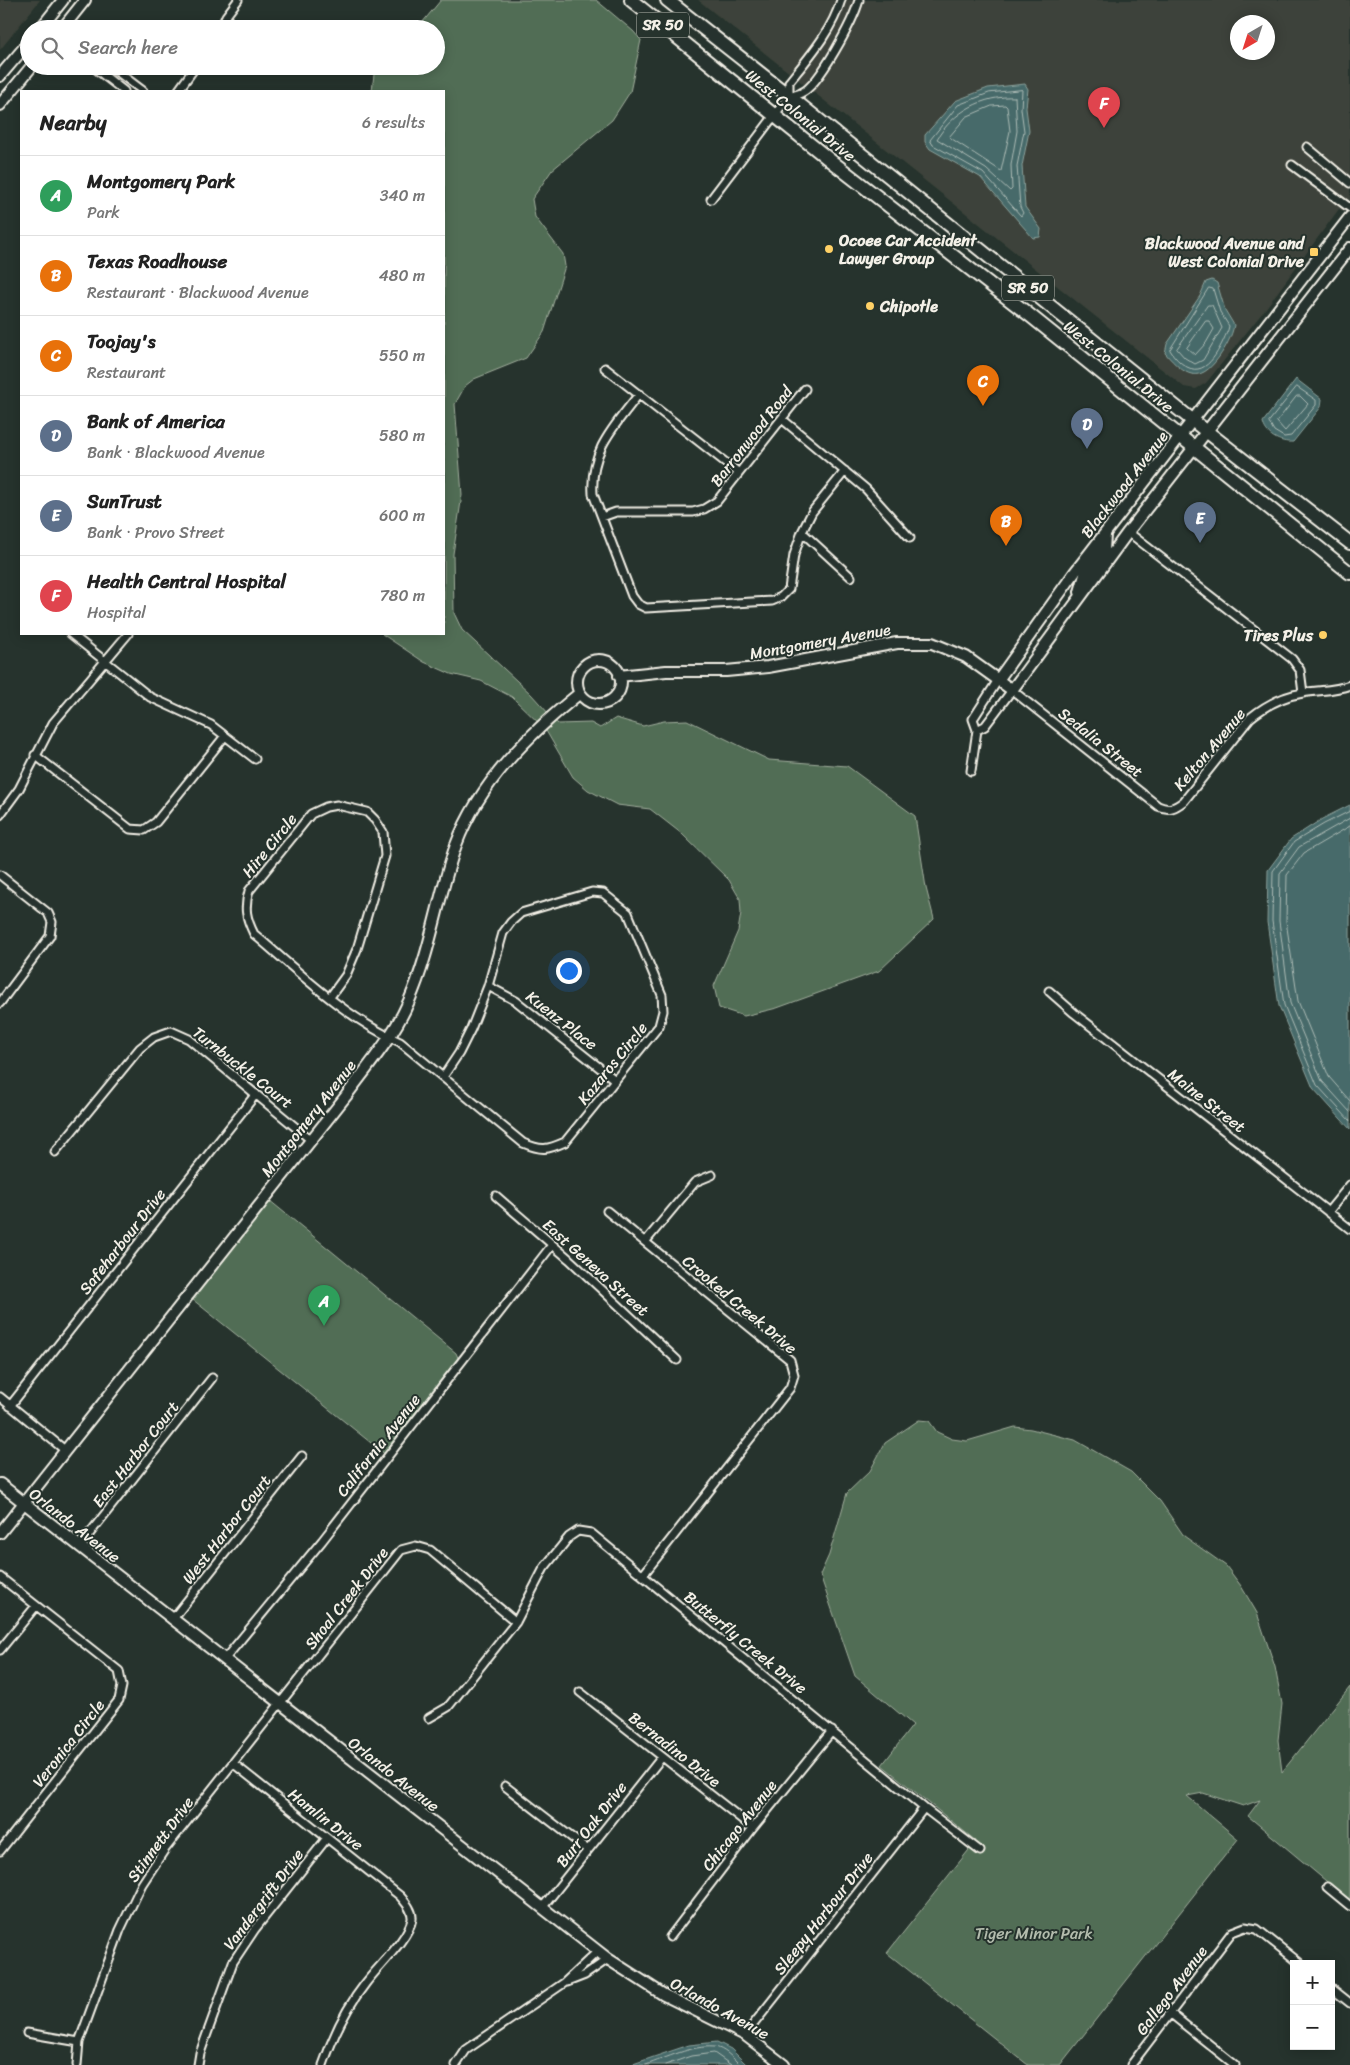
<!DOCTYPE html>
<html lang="en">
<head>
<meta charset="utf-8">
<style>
  body { margin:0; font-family:Sriracha,sans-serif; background:#f2f2f2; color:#222 }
  .controls { position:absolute; right:15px; bottom:15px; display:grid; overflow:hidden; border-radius:0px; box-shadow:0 2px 12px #0003 }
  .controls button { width:45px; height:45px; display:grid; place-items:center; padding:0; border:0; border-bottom:1px solid #e0e0e0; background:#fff; color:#222; font:25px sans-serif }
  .compass { position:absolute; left:1230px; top:15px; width:45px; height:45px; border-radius:50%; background:#fff; box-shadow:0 2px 12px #0003; rotate:219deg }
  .you { position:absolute; left:568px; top:970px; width:18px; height:18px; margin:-12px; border:4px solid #fff; border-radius:50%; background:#1a73e8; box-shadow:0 0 0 8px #1a73e833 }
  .badge { display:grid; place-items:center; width:32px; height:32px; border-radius:50%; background:#0b8043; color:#fff; font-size:16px; font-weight:700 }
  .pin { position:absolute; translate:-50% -41px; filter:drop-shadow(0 1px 2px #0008) }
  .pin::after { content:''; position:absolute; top:26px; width:18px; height:15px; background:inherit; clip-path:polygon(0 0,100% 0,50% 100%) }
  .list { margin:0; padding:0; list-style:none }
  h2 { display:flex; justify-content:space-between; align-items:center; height:65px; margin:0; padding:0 20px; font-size:21px }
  h2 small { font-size:16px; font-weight:400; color:#767676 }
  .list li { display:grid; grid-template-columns:32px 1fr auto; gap:15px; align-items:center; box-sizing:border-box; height:80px; padding:0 20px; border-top:1px solid #e0e0e0 }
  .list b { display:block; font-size:19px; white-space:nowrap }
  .list p { margin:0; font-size:16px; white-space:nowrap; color:#767676 }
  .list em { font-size:16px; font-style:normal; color:#767676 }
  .icon { flex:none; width:28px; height:28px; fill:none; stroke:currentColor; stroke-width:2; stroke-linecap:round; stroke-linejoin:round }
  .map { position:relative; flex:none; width:1350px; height:2065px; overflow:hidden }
  .search { position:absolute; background:#fff; box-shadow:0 2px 12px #0003; left:20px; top:20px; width:425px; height:55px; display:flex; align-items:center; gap:12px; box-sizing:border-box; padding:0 18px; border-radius:28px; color:#767676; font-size:19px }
  .panel { position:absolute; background:#fff; box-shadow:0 2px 12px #0003; left:20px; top:90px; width:425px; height:545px; border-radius:0px }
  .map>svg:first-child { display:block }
  .built { fill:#3c433a; fill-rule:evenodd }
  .green { fill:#516d55; stroke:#a2af9e }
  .water { fill:#466b6a; stroke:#8ca19c }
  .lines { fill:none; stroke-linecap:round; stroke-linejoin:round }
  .shore { stroke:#aebbb6; stroke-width:1 }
  .street-casing { stroke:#f4f1e8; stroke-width:11 }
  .secondary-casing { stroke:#f4f1e8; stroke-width:14 }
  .highway-casing { stroke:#f4f1e8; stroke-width:16 }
  .street { stroke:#26332d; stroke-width:7 }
  .secondary { stroke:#26332d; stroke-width:10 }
  .highway { stroke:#26332d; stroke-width:12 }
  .poi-dot { fill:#ffd166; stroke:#26332d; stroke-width:2 }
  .labels { text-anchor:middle; stroke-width:4; stroke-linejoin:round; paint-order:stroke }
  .shield { fill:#26332d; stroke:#b6b8b0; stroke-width:1 }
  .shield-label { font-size:15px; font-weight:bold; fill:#f4f1e8 }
  .street-label { font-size:16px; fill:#f4f1e8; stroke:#26332d }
  .poi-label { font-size:16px; font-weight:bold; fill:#f4f1e8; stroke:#26332d; text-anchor:start }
  .park-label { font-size:16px; fill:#b3bcad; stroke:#26332d }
</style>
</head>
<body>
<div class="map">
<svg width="1350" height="2065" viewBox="0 0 1350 2065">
  <rect width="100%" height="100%" fill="#26332d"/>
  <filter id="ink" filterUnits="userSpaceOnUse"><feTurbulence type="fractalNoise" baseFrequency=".02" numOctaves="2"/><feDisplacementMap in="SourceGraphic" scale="10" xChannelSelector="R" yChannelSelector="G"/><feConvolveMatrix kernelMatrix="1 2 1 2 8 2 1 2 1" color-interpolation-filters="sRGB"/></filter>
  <g filter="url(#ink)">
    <path class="built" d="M0,0H40L0,50Z
      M698,0H1350V204L1344,212L1339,209L1263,312L1206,383L1196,389L1184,387ZM1238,22H1268V52H1238Z"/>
    <path class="green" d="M441,0H596L633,31L641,40L630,92L612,120L552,170L532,199L535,217L563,254L565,266L544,332L526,358L474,379L465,386L455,404L462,495L453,554L454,613L462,630L531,694L558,724L591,723L600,728L616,718L643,726L664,721L687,720L769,760L847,766L915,816L926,888L934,919L879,971L777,1008L744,1016L719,1008L714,986L738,931L741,913L740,899L729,880L682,834L650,809L617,805L588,790L573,777L545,729L512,697L481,681L451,674L424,662L382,634H444V91H372L375,66H436V29H417Z
      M269,1200L456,1353L459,1360L386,1455L192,1299Z
      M919,1420L929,1421L937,1432L952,1439L967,1441L1015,1427L1031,1429L1075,1440L1131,1472L1160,1501L1184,1536L1226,1566L1241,1586L1257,1613L1275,1667L1282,1704L1278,1740L1282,1772L1350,1687V1901L1248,1816L1260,1800L1243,1806L1203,1793L1187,1796L1238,1839L1060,2065H1028L887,1953L976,1841L882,1765L913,1725L855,1676L820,1575L829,1555L847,1493L870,1471L885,1443Z"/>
    <path class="water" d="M1025,84L1028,89L1026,108L1029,131L1022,166L1025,207L1041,229L1040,237L1033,238L980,177L930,149L925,142V135L955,101L988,88Z
      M1212,280L1217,283L1225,310L1234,325C1232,336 1226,347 1219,357C1199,385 1185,376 1165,353L1167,344L1200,296L1206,282Z
      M1296,379L1322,399L1321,407L1293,442C1280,443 1265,435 1263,422Z
      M1350,805V1129L1313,1088L1279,1006L1267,922L1268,870L1291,839L1322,819Z
      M717,2042L731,2049L747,2065H630L689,2045Z"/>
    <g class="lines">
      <path class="shore" d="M1022,90L1021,109L1024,131L1017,166L1020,207L1023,213L1021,216L983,173L933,145L930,140L958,105L989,93Z
        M1015,97L1017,131L1011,165L1012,189L1010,191L986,169L937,139C953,112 983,95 1015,97Z
        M992,106L1005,105L1007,107L1010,131L1001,171L949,137L966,117Z
        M1209,288L1213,289L1220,312L1229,326L1228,330C1221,346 1208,378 1187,367C1180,363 1174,357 1170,350Z
        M1208,305H1212L1222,328L1203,360L1195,364L1185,358L1177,349Z
        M1206,321H1209L1214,329L1206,343L1195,355L1187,348Z
        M1297,387L1316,400V405L1291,436L1284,437L1274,431L1269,422Z
        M1297,396H1300L1308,404L1285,431L1277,422Z
        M1350,811L1324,824L1294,842L1273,871L1272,921L1284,1005L1317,1085L1350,1121
        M1350,818L1299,847L1280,873L1279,921L1290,1003L1322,1081L1350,1112
        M1350,826L1304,853L1287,875L1286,921L1298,1001L1329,1077L1350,1101
        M646,2065C666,2058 692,2045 714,2047C724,2048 733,2058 740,2065
        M665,2065L691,2056L714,2053L731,2065"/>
      <defs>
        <path id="street" d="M41,27L54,29
          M221,29L226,16L238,0
          M92,66L124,91
          M110,66L143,91
          M178,91L196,66
          M790,96C793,95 798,95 801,93C819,86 854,19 859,0
          M1307,147L1350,183
          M1292,165L1350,208
          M711,199L789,96V82C809,57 832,31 841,0
          M605,368L739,473
          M639,394C614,427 590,449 593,494L632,596L638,604L646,608L772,601L781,597L789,589L794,555L802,532L812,512L845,471
          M782,419L866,489L910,538
          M602,517L616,512H693L704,509L717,501L805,389
          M802,532L851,577
          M1128,532L1292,659L1300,670L1303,693
          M71,634L150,697L211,725L255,759
          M977,730L985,726L1012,690L1158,806C1169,811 1175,808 1184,801L1250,718C1266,705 1283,696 1303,693C1320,690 1334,691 1350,685
          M35,755L130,829L144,830L156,822L225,736
          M971,771L977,730L973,719L998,680
          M0,815L19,789L53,723L128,634
          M0,875L48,913L52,922L50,936L0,1003
          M488,986L516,1001L615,1080
          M1049,991L1074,1013L1350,1229
          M330,997L346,975L357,949L385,856L383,832L375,820L367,812L337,805L326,807L311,814L249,891C244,908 246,918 254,934C299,972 345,1018 400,1042L523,1143C542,1151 547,1150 565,1142L659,1026L663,1011L662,995L628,913L603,893L592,892L521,913L511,922L503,933L488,986L471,1029L459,1053L443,1077
          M55,1152L140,1048L154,1037L171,1031L189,1039L311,1140
          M496,1196L569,1259L677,1360
          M607,1211L790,1360L794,1375L790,1388L643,1575
          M1328,1212L1350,1185
          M645,1242L695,1182L712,1175
          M0,1397L66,1451
          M10,1406L256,1094
          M79,1547L212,1378
          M0,1577L119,1671L122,1686L119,1700L0,1851
          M172,1620L302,1456
          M0,1650L36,1606
          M224,1660L322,1541L552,1245
          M580,1692L753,1828
          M429,1718L448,1707L516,1622L544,1568L569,1537L578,1531L591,1533L924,1808L980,1851
          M234,1764L400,1896C405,1902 413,1910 412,1919C408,1940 377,1967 365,1984C346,2008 333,2036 323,2065
          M505,1786L588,1850
          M1327,1887L1350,1906
          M542,1908L662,1757
          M670,1937L753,1828L832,1731
          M567,1982L585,1975L608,1959
          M1331,1988L1350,2003
          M1170,2013L1235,2065
          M27,2033L79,2042
          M745,2035L924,1808
          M77,2065L79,2042L120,1930L142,1884L165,1849L401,1550L416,1546L430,1550L516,1622
          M198,2065L200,2053L233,1962L255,1929L327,1838
          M456,2065L466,2050L564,1983L597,1952
          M1131,2065L1232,1932L1245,1927L1257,1929L1301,1964"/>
        <path id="secondary" d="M40,29L63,0
          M62,29L85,0
          M0,76L29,42
          M0,105L32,66
          M1080,592L1085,575L1104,550L1105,535
          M577 682a22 22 0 1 1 44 0a22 22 0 1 1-44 0Z
          M619,676L666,671H726L768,667L897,643H932L966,657L1012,690L1128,532L1350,248
          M998,680L1075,572L1350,217
          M0,1484L608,1959L664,1995L745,2035L784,2065
          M0,1533L346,1096C368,1066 394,1036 409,1001C431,951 438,896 456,845C479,783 530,733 580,693"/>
        <path id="highway" d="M631,0L831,161L1032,317L1350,573
          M667,0L789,96L1192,420L1350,543"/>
      </defs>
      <use href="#street" class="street-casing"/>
      <use href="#secondary" class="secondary-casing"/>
      <use href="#highway" class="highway-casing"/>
      <use href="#street" class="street"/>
      <use href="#secondary" class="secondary"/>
      <use href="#highway" class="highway"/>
    </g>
  </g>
  <g class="poi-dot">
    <circle cx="829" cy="249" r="5"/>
    <rect x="1309" y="247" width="10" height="10" rx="2.5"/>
    <circle cx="870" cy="306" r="5"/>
    <circle cx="1323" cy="635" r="5"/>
  </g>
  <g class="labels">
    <g class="shield">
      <rect x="637" y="12.5" width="52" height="25" rx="4"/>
      <rect x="1002" y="275.5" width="52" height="25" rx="4"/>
    </g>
    <g class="shield-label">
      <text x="663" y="30">SR 50</text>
      <text x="1028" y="293">SR 50</text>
    </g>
    <g class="street-label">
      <text transform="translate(801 115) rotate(39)" y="6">West Colonial Drive</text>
      <text transform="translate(1119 366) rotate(39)" y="6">West Colonial Drive</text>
      <text transform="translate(751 436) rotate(-52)" y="6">Barronwood Road</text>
      <text transform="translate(1124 484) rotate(-52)" y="6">Blackwood Avenue</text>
      <text transform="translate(820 641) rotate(-10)" y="6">Montgomery Avenue</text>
      <text transform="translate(1101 742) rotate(38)" y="6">Sedalia Street</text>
      <text transform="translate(1209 749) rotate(-50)" y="6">Kelton Avenue</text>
      <text transform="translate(269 845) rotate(-51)" y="6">Hire Circle</text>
      <text transform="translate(562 1020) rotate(38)" y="6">Kuenz Place</text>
      <text transform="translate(612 1063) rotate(-51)" y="6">Kazaros Circle</text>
      <text transform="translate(243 1067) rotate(38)" y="6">Turnbuckle Court</text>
      <text transform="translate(1207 1100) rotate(38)" y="6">Maine Street</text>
      <text transform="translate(308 1118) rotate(-52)" y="6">Montgomery Avenue</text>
      <text transform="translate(122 1241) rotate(-52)" y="6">Safeharbour Drive</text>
      <text transform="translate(596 1267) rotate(42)" y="6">East Geneva Street</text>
      <text transform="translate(740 1304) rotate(40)" y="6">Crooked Creek Drive</text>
      <text transform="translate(378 1445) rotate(-52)" y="6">California Avenue</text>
      <text transform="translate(135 1454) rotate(-52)" y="6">East Harbor Court</text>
      <text transform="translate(75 1525) rotate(38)" y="6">Orlando Avenue</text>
      <text transform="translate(226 1529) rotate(-52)" y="6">West Harbor Court</text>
      <text transform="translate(346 1598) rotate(-52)" y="6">Shoal Creek Drive</text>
      <text transform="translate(746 1642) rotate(39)" y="6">Butterfly Creek Drive</text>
      <text transform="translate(68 1743) rotate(-52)" y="6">Veronica Circle</text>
      <text transform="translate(675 1749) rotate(38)" y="6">Bernadino Drive</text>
      <text transform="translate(394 1774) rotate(38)" y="6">Orlando Avenue</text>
      <text transform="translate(326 1819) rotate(38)" y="6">Hamlin Drive</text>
      <text transform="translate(591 1824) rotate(-52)" y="6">Burr Oak Drive</text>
      <text transform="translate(739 1825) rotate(-52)" y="6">Chicago Avenue</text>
      <text transform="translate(160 1839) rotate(-54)" y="6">Stinnett Drive</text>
      <text transform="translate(263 1899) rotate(-53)" y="6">Vandergrift Drive</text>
      <text transform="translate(823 1913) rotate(-52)" y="6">Sleepy Harbour Drive</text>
      <text transform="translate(1171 1990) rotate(-53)" y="6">Gallego Avenue</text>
      <text transform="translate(720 2008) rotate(29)" y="6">Orlando Avenue</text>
    </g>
    <g class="poi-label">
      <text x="839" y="246">Ocoee Car Accident<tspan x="839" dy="18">Lawyer Group</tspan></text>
      <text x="1304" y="249" text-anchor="end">Blackwood Avenue and<tspan x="1304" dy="18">West Colonial Drive</tspan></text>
      <text x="880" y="312">Chipotle</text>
      <text x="1313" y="641" text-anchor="end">Tires Plus</text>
    </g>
    <g class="park-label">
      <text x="1034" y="1939">Tiger Minor Park</text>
    </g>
  </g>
</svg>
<div class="controls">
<button>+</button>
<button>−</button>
</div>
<svg class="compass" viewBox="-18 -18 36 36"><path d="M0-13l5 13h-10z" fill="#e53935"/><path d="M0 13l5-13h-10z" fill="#767676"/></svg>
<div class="you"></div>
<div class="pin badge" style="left:324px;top:1326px;background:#2e9e5b">A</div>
<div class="pin badge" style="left:1006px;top:546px;background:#e8710a">B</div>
<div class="pin badge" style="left:983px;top:406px;background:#e8710a">C</div>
<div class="pin badge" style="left:1087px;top:449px;background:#5c6f8a">D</div>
<div class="pin badge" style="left:1200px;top:543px;background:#5c6f8a">E</div>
<div class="pin badge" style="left:1104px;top:128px;background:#e0444e">F</div>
<div class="search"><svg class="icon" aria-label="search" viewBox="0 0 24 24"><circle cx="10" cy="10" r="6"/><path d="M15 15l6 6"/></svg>Search here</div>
<section class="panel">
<h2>Nearby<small>6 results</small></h2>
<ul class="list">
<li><span class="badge" style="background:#2e9e5b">A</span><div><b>Montgomery Park</b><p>Park</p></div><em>340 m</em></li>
<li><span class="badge" style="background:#e8710a">B</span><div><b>Texas Roadhouse</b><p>Restaurant · Blackwood Avenue</p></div><em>480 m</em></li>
<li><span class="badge" style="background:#e8710a">C</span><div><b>Toojay's</b><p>Restaurant</p></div><em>550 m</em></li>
<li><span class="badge" style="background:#5c6f8a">D</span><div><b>Bank of America</b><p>Bank · Blackwood Avenue</p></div><em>580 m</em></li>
<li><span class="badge" style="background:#5c6f8a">E</span><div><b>SunTrust</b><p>Bank · Provo Street</p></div><em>600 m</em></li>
<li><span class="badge" style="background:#e0444e">F</span><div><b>Health Central Hospital</b><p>Hospital</p></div><em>780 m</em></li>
</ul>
</section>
</div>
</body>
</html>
